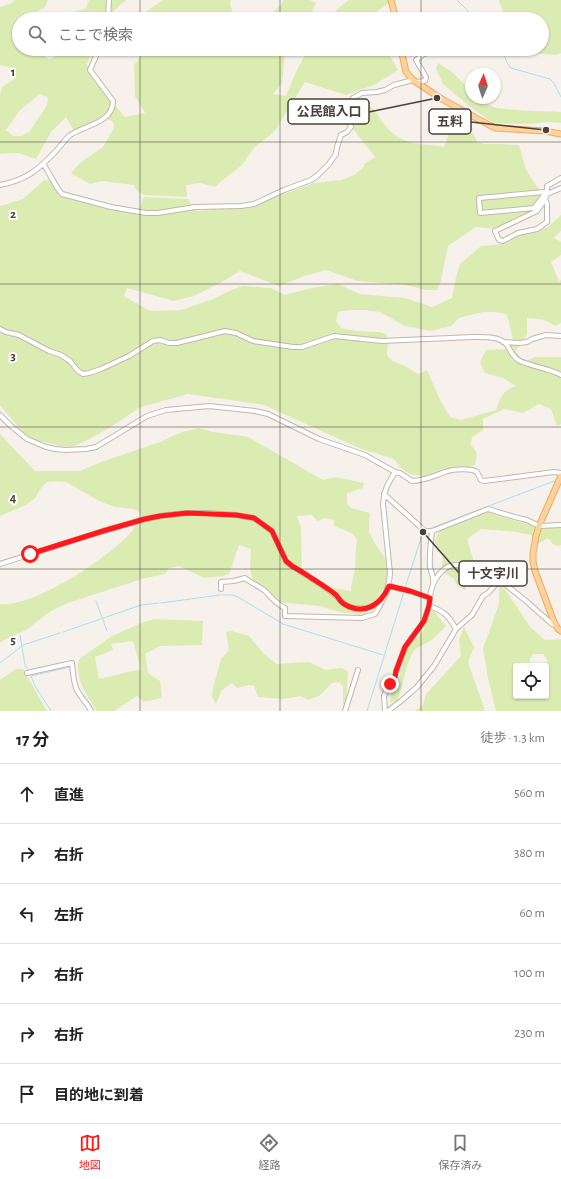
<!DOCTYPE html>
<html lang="ja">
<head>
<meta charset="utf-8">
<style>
  body { margin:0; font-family:"Alegreya Sans","Noto Sans JP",sans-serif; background:#f2f2f2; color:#222 }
  .controls { position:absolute; right:12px; bottom:12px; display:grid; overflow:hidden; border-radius:4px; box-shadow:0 1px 3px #0004 }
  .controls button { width:36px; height:36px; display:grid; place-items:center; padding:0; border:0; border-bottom:1px solid #e0e0e0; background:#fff; color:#222; font:20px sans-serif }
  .compass { position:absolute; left:465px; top:68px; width:36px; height:36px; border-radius:50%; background:#fff; box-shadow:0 1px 3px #0004; rotate:3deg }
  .stop { position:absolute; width:12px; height:12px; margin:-9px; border:3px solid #ff191c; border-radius:50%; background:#fff }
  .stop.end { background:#ff191c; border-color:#fff; box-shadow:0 1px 4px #0008 }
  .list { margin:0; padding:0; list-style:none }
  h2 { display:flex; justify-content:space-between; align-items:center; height:52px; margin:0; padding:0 16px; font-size:17px }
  h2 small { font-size:13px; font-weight:400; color:#767676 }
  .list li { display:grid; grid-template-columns:26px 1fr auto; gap:12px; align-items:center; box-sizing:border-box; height:60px; padding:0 16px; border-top:1px solid #e0e0e0 }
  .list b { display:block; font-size:15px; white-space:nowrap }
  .list em { font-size:13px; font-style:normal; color:#767676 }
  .icon { flex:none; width:22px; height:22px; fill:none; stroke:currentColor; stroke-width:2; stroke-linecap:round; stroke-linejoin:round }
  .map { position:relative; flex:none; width:561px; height:711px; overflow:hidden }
  .search { position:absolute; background:#fff; box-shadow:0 1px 3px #0004; left:12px; right:12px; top:12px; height:44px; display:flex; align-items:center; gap:10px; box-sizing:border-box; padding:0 14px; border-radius:22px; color:#767676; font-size:15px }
  .sheet { height:412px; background:#fff }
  nav { display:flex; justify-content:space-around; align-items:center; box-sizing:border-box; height:56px; border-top:1px solid #e0e0e0; background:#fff; font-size:11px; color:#767676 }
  nav a { display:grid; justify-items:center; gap:2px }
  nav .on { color:#ff191c }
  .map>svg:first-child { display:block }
  .green { fill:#dbecb3; fill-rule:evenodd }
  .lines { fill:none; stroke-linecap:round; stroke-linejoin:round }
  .stream { stroke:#a6e1f4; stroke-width:1 }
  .minor-casing { stroke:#c2b7ad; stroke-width:6 }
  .major-casing { stroke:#eaac65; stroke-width:7 }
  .minor { stroke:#fff; stroke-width:4 }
  .major { stroke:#ffd29b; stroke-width:5 }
  .route { stroke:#ff191c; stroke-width:5 }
  .grid { fill:none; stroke:#4b4138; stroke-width:1; stroke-opacity:0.55 }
  .grid-label { font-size:13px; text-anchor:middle; font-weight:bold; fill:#4b4138; stroke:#fff; stroke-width:4; stroke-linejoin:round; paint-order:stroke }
  .leader { fill:none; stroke:#4b4138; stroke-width:1.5 }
  .callout-dot { fill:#4b4138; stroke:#fff; stroke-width:1.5 }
  .callout { fill:#fff; stroke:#4b4138; stroke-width:1.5 }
  .callout-label { font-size:13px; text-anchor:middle; font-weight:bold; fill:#4b4138 }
</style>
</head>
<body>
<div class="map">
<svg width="561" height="711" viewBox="0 0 561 711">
  <rect width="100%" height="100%" fill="#f6f1eb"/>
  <path class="green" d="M15,0H48L45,7L29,16L18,18L17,26L19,27V49H43L44,56L49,59L55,57L58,49H93L87,64L94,81L125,117L145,113L135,96L134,65L147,49H287L285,52L282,83L273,94L286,96L296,72L308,49H386L398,70L376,84L346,95L305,82L275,131L254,148L241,166L220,182L216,187L200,183L186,185L187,197L144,195L137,191L134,185L102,181L90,184L71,173L80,163L103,147L114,128L113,122L108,119L94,121L75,133L66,117L51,132L36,159L18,153L0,154V95L2,87L13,80L16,72L9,67L0,65V7L12,3ZM40,94L48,97L47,105L30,131L22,136H13L6,130L20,110Z
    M89,0H126L105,19H68L72,13L86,8Z
    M163,0H231L230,3L234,19H139L147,11Z
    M283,0H310L316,3L312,12L306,19H265L282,4Z
    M349,0H388V4L377,11L379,19H329L337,9Z
    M499,0H561V53L556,55L520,52V49H542V19H505Z
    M438,63L452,72L471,91V98C484,98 487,106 497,108C517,111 539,111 560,112H561V123L547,122L527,124L493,123L468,105L443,84L436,69Z
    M365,104C367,105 371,107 373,109C379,115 382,123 388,129C406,147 423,143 444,147L449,134L455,127C468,129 472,128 477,142L484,144H499L519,145L526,170L542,194L538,208L496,229L476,227L448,246L441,280L437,290H426L406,285L358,281L326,270L304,276L279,286L240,271L220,283L194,296L174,301L127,288L124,296L150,311L181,310L213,299L231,290L243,286L271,288L284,295L312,288L338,284L359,294L405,298L432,307L452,298L456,277L460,264L481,246L504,244L521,235L548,227L561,215V231L554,238L561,242V255L551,262L559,281L561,280V323C554,329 551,322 544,320C539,319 533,319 527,318V334L516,351L524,362L535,357H561V424L557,426L551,409L539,404L523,413L504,409L483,419V430L472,437L471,445L477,453L475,465L462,469L442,471L423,476L410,474L402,469L394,459L359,448L264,405L188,394L141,407L109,428L84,442L71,447L60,446L36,440L23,433L0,405V206L23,199L44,180L52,181L63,194L81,202L123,208H140L144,197L188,199L196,211L245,208L314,183L341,180L354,175L364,167V164L375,157L354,130L353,115L358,112ZM349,310H365L380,312L405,326L431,331L451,326L459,318L483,312H496L506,314L509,322L513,340L509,349L486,350L480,362L485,373L503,378L516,386C502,391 501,396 496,410L461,420L450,417L439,398L427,370L418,374L405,366L392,361L387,355L388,340L386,334L379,332L356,331L341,328L336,321L338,312Z
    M199,428L213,432L248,437L323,480L335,477L364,483L363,488L347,493V504L351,508L370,513L369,524V532L377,547L385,558L388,577L383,590L364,615L340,612L319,606L277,602L253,583L250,569L251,549L239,545L229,574L223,576L204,578L179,566L169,568L165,574L142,579L68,603L51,611L26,630L2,641L0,643V604C34,608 111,556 132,531C136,526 138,520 141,515L138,511L133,509L116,507L101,502L66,482L56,481L47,482L41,488L35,498L26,505L0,516V434L35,471H80L101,462L160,442L182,432ZM312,515L317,521L326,518L334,520V526L352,533L357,540C355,551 356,559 355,569C354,576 351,583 351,591L334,588L302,572L301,528L297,516Z
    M490,512C512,520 538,530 561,527V545L558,546L553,544L548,538L538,544L531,535L516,532L481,529L467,539L474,562L466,572V591L457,585L454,579L442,571L443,556L434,542L440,530L470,518Z
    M499,586L504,588L531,628L545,640L561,639V711H496L488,678L483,648L490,630L495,614L497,610L499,603ZM533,654H543L547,659L549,694L541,698L532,696H516V666H530V659Z
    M433,610L446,626L433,639L414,650L408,663L402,685L398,700L390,703L391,695L398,681L405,654L414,640L423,632L427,617Z
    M154,619L203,621L202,645L160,646L145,654L148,673L160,681L162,698L144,702L137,696L114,711H97C86,694 75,680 79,659L112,636L141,623ZM133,641L141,669L99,679L95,657L113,650L111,644Z
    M464,627L474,647L468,662L485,711H415L423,705L426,694L461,656L459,640Z
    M232,631L249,636L264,654L277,664L309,662L326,670L341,668L348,671L346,706L343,704V686L339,682L332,683L319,696L308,700L301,696L282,699L258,697L254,686L249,685L237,688L232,683L222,690L216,704L212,697L213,688L221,659L229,650L226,632Z
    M16,669H23L47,711H0V680Z"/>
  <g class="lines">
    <path class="stream" d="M457,0L476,19
      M502,49L507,63L511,68L550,79L554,83L561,97
      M429,529L554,481H556
      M405,588L423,532L424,531
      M222,595H233L238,597L283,624L383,655
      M96,601L107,631
      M161,603L220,595
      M63,632L141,605L159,603
      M20,635L25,665L29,671
      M0,663L23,645L60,633
      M51,711L35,686L31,676L70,667
      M367,711L404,592"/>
    <defs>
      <path id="minor" d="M108,19L109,0
        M416,82L425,81L426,77L416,60L424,54L431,52L428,49
        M43,164C50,173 55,187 62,194L111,207L146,213H158L195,207L241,206L254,204L284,190L311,180L318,175L329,164L336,154L337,147L341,135L347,132L351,127L346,112L349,103L353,98L362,93L377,92L385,90L394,85L413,80
        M0,185C27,180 39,169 57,150C61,145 65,140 69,136C83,125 113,124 113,101L90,70L99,49
        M544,192L547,194L544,195L534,208L480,213L479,198Z
        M547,194V186L561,178
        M545,199L547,204V222L537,229L518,233L503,241L499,240L495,231L537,211L544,201L547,194L561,188
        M0,329L6,332L19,335L49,351L61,355L70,361L78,371L83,374L89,373L101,369L129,356L153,341L160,340L169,343H177L225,331L236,333L253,341L293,347H302L334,336L382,341L473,337C483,337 499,336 506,344C511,350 512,357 520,361C533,367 548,368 561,375
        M503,342L519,343L527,342L532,339L546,335L561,336
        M0,415L11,426L27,439L46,447L55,449L65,450L86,449L96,447L147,416L166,410L209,406L255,411L268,414L319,439L365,455L395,472L400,473L412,481C424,481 434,476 445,472C452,469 471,468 477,472L481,480L484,481L554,472L561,473
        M384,494L425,531H432L435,530L488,509L518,518L527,520L539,526L561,525
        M432,531C431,543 429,555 430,567C431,572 434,577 433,582
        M0,564L103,531L145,519L166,515L187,513H207L236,515L254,518L272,531L286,561L292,566L302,572C313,579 323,586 333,593C337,596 339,600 342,602C351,610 367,611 377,603C381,600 384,595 387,591
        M389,586L410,591L430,598C431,583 442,562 460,565C465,566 470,570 475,570C480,570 485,567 490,567L494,570L501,581L526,601L552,624L556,626
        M221,589V582L234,581L245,578C251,583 259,586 265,591C272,598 276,604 285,608V616L362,618L375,614C383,601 389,589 390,573L383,504C384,489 388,484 395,472
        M429,606C444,611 448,615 456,629
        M27,673L72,663C73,672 73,684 78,692C82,699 88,704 91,711
        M345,711L358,670
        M385,711L384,696L386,691L395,677L396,671L405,647L424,621L429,606L430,598
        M388,711L401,701L417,687L434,666L456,629L472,615L483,596L488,593L498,582L501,581"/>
      <path id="major" d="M391,0L396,19
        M401,49L406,72L413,80L440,98L476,118L495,128L545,131L561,134
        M561,476L539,526L536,536L533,553V561L535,571L554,622L558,629L561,631"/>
    </defs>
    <use href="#minor" class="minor-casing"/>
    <use href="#major" class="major-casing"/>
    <use href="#minor" class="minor"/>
    <use href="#major" class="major"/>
  </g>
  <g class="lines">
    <path class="route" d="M30,554L103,531L145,519L160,516L187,513L236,515L254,518L272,531L286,561L292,566L302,572C311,578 320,583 328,589C331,591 334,593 336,595C339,598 340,602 344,604C364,616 381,605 389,586L410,591L430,598L429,606L424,621L405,647L396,671L395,677L390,684"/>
  </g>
  <path class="grid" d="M140,0V19M280,0V19M421,0V19M140,49V711M280,49V711M421,49V711M0,142H561M0,284H561M0,427H561M0,569H561"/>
  <g class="grid-label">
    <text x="13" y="76">1</text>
    <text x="13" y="218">2</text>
    <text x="13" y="360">3</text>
    <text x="13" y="502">4</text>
    <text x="13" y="644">5</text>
  </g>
  <path class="leader" d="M437 98L369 112M546 130L471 122M423 532L459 573"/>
  <g class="callout-dot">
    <circle cx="437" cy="98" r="4"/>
    <circle cx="546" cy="130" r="4"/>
    <circle cx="423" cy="532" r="4"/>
  </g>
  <g class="callout">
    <rect x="288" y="99" width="81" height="25" rx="4"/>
    <rect x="429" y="109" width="42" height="25" rx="4"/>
    <rect x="459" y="561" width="68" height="25" rx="4"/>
  </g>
  <g class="callout-label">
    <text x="329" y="116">公民館入口</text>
    <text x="450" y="126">五料</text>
    <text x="493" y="578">十文字川</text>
  </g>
</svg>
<div class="controls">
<button><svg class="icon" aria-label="locate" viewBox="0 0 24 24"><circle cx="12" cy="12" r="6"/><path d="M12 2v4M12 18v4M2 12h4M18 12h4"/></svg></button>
</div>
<svg class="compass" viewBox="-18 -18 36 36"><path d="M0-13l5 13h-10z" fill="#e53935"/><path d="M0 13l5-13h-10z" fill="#767676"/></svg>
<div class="stop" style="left:30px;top:554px"></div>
<div class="stop end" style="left:390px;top:684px"></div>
<div class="search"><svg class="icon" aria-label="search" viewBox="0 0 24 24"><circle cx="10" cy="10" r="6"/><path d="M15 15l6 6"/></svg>ここで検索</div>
</div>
<section class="sheet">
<h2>17 分<small>徒歩 · 1.3 km</small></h2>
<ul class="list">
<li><svg class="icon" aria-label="ahead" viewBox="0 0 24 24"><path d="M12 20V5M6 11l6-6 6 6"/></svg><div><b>直進</b></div><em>560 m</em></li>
<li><svg class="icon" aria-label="right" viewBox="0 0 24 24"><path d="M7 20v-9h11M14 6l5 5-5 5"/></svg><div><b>右折</b></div><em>380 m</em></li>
<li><svg class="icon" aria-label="left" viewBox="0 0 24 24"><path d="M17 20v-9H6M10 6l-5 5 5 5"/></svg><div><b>左折</b></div><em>60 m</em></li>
<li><svg class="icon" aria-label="right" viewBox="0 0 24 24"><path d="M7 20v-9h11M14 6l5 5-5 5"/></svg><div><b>右折</b></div><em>100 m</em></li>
<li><svg class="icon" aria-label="right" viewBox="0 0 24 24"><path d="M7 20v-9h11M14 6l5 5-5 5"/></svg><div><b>右折</b></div><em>230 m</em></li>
<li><svg class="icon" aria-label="arrive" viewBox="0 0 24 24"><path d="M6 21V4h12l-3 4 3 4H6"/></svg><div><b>目的地に到着</b></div></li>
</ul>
</section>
<nav>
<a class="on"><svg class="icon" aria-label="map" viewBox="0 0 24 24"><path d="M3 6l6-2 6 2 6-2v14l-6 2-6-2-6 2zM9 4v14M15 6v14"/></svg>地図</a>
<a><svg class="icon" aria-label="directions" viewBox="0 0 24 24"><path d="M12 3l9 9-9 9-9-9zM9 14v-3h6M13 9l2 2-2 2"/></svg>経路</a>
<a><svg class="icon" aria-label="saved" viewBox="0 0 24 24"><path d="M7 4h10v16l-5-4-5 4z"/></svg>保存済み</a>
</nav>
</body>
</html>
